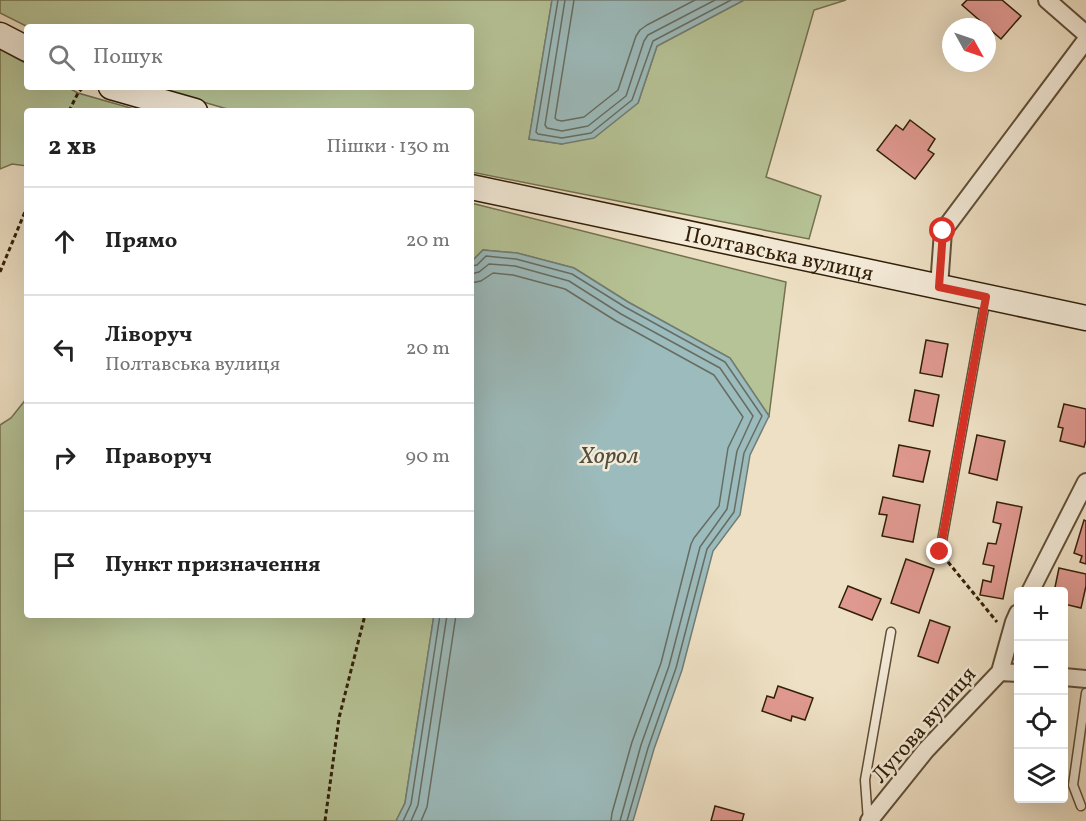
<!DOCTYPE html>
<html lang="uk">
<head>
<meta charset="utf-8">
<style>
  body { margin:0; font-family:Vollkorn,serif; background:#f2f2f2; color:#222 }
  .controls { position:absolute; right:18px; bottom:18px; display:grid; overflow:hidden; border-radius:6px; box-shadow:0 6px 24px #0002 }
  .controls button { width:54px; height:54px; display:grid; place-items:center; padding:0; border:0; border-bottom:2px solid #e0e0e0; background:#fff; color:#222; font:30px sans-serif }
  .compass { position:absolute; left:942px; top:18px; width:54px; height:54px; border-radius:50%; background:#fff; box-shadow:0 6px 24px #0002; rotate:130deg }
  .stop { position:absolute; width:18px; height:18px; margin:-14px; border:4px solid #d93025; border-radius:50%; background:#fff }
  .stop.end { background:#d93025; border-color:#fff; box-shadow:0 2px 6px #0008 }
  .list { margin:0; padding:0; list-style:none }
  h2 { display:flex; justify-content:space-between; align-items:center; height:78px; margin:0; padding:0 24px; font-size:26px }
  h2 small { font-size:20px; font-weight:400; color:#767676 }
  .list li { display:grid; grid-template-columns:39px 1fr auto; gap:18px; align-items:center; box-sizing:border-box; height:108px; padding:0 24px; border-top:2px solid #e0e0e0 }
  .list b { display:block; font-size:22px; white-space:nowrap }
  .list p { margin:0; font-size:20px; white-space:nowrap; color:#767676 }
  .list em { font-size:20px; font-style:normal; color:#767676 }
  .icon { flex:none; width:33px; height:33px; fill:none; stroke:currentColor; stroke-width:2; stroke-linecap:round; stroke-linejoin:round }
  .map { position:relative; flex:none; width:1086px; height:821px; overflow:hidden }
  .search { position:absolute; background:#fff; box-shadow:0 6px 24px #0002; left:24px; top:24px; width:450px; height:66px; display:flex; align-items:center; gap:15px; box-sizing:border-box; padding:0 21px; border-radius:6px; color:#767676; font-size:22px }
  .panel { position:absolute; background:#fff; box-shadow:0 6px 24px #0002; left:24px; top:108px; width:450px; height:510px; border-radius:6px }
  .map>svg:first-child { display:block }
  .green { fill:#b6c396; stroke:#74714f; stroke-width:1.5 }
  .water { fill:#9cbbbc; stroke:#717d74; stroke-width:1.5 }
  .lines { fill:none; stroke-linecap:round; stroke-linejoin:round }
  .shore { stroke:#666d62; stroke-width:1.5 }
  .building { fill:#e09990; stroke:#311f08; stroke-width:1.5 }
  .lane-casing { stroke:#604f37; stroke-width:11 }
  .street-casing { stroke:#604f37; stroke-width:20 }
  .secondary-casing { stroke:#311f08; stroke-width:27 }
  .path { stroke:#311f08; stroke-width:3; stroke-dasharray:4.5 3; stroke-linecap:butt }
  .lane { stroke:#f4ebd9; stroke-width:8 }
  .street { stroke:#f4ebd9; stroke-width:16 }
  .secondary { stroke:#f4ebd9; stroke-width:24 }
  .route { stroke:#d93025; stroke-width:8 }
  .labels { text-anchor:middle; stroke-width:5; stroke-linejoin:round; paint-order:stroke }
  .street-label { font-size:22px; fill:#311f08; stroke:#f4ebd9 }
  .water-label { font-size:24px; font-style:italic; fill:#514e3e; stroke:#f4ebd9 }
</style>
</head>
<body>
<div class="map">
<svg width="1086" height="821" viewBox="0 0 1086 821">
  <rect width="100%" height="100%" fill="#eee0c4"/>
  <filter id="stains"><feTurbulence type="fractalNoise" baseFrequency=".00333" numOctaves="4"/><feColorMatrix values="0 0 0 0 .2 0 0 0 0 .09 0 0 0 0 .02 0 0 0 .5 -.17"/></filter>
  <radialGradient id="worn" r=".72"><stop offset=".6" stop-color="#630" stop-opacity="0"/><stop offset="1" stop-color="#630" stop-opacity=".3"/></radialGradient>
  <path class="green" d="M0,0H552L529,139L562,144L638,103L657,46L744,0H846L814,10L766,177L821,196L809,239L471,172V111H234L152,87H471V27H28L0,13Z
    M0,49L27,64V87H67L78,93L141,111H27V166L12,164L0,169Z
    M471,203L786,282L769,416L730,358L628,302L574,268L517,253L483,250L471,262Z
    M27,398V615H434L405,803L396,821H0V425L11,418Z"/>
  <path class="water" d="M552,0H744L657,46L638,103L594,138L562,144L529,139Z
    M483,250L517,253L574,268L628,302L730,358L769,416L750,455L740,515L713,551L682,670L654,749L633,821H396L405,803L434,615H471V262Z"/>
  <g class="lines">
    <path class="shore" d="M558,0L536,132L538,134L562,138L591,133L632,100L653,41L731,0
      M565,0L545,125L547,128L562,131L588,126L626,96L644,41L648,35L715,0
      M574,0L555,118L557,120L562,121L584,117L618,90L636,36L640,30L647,25L695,0
      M471,266L477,265L486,256L516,259L572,274L625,307L725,362L762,416L744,453L734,512L707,549L676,668L648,748L627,821
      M471,274L479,272L489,264L515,266L569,281L621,314L720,368L753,416L737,451L727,509L700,547L669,666L641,745L620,821
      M471,283L481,281L493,273L513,275L565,289L616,321L714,375L743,417L728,448L719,506L694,538L691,544L661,663L632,742L612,813L611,821
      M403,821L411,804L440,615
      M411,821L418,805L447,615
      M421,821L427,807L456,615"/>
  </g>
  <path class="building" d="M967,0H1002L1021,16L1001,39L962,5Z
    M910,120L935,139L928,150L934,154L915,179L877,150L896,125L903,130Z
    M926,340L948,344L942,377L920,373Z
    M915,390L939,395L933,426L909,421Z
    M1064,404L1086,409V440L1084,447L1060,441L1063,428L1058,427Z
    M977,435L1005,441L997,480L969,473Z
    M899,445L930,451L923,482L893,476Z
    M883,497L920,505L913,542L882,536L887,515L879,514Z
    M997,502L1022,507L1003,599L980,595L983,580L991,582L994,566L983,564L988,543L996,544L1001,524L993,522Z
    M1084,520L1086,521V564L1080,562L1082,556L1074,553Z
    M906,559L934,569L919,613L891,603Z
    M1059,568L1086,574V586L1081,608L1064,604V592H1054Z
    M848,586L881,599L872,620L839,607Z
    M930,620L950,627L938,663L918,656Z
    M778,686L813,698L805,720L792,716L791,721L762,711L767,696L774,698Z
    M715,806L744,814L742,821H711Z"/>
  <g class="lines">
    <defs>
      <path id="lane" d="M940,552L986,297
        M1081,806L1073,785L1086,693
        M868,821L865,780L891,632"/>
      <path id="street" d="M1047,0L1086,34
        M939,287L943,231L1086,40
        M1030,592L1086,482
        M1000,672L1018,673
        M1064,677L1086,679
        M869,821L926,750L1000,672L1014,622L1018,613"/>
      <g id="secondary">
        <path d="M0,35L27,49"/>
        <path d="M111,87L195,111"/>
        <path id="s1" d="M471,187L1086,318"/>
      </g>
    </defs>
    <use href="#lane" class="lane-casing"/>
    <use href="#street" class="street-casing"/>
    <use href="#secondary" class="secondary-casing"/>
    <path class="path" d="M69,111L78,93L83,87
      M0,272L27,207
      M948,562L997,622
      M325,821L339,718L365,615"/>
    <use href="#lane" class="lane"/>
    <use href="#street" class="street"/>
    <use href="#secondary" class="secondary"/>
  </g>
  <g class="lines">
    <path class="route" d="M940,552L986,297L939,287L943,231"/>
  </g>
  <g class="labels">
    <g class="street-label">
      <text dy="8" stroke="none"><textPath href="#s1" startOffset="315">Полтавська вулиця</textPath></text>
      <text transform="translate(923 724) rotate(-49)" y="8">Лугова вулиця</text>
    </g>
    <g class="water-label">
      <text x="609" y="463">Хорол</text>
    </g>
  </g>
  <rect width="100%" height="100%" filter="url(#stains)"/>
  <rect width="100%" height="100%" fill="url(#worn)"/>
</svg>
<div class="controls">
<button>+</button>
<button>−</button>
<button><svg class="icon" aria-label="locate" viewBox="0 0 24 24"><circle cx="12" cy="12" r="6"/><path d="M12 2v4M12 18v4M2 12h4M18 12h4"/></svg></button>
<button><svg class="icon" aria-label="layers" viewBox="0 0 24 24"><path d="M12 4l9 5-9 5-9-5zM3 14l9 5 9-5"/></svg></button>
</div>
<svg class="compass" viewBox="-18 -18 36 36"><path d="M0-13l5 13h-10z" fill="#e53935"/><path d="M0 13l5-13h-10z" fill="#767676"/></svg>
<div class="stop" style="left:943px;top:231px"></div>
<div class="stop end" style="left:940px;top:552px"></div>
<div class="search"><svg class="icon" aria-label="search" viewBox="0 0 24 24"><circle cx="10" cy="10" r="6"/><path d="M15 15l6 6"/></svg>Пошук</div>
<section class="panel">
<h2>2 хв<small>Пішки · 130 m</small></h2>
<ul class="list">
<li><svg class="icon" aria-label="ahead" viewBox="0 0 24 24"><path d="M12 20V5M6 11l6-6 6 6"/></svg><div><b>Прямо</b></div><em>20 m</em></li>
<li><svg class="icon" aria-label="left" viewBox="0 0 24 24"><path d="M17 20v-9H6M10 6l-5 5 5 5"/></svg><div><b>Ліворуч</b><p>Полтавська вулиця</p></div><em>20 m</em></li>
<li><svg class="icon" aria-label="right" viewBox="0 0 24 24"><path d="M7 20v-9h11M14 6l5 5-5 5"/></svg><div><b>Праворуч</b></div><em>90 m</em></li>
<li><svg class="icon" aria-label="arrive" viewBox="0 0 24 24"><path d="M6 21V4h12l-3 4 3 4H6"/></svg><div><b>Пункт призначення</b></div></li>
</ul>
</section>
</div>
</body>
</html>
